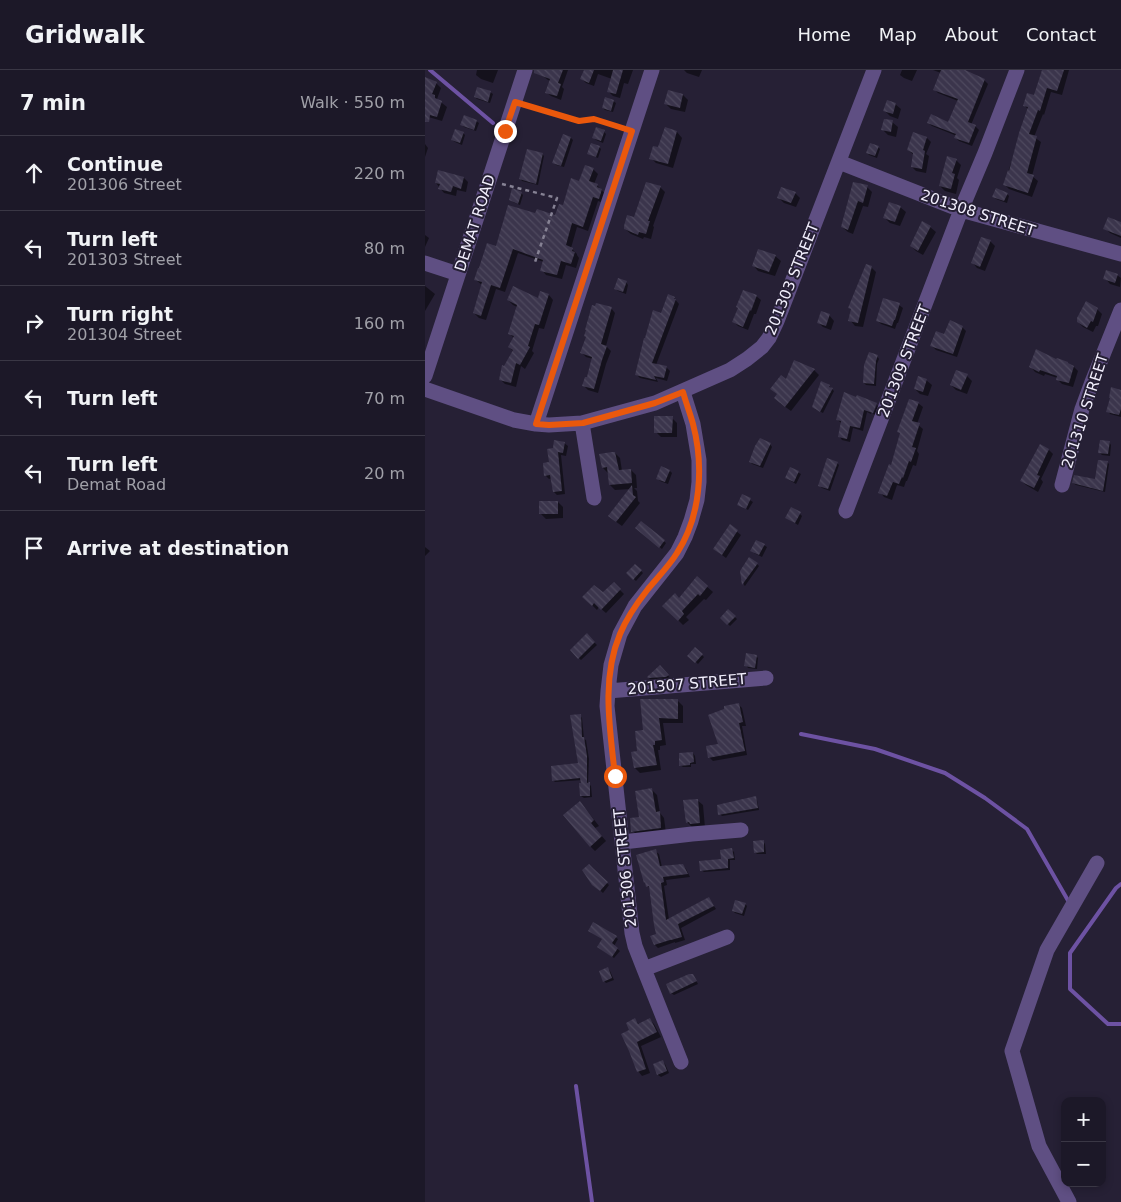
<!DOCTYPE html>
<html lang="en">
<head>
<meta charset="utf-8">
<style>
  body { margin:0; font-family:"DejaVu Sans",sans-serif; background:#252130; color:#f1f3f6 }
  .controls { position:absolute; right:15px; bottom:15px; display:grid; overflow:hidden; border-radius:10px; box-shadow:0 2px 8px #0003 }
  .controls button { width:45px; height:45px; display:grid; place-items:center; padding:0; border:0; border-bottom:1px solid #3a3745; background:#1c1828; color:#f1f3f6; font:25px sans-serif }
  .stop { position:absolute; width:15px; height:15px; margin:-11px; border:4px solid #ea580c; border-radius:50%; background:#fff }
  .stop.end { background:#ea580c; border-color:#fff; box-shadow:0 1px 5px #0008 }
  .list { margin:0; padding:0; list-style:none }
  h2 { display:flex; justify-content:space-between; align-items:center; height:65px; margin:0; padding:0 20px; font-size:21px }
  h2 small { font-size:16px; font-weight:400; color:#a0a0a8 }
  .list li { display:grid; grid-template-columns:32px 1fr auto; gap:15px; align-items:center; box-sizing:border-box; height:75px; padding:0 20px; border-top:1px solid #3a3745 }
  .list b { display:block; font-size:19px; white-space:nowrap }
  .list p { margin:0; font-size:16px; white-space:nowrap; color:#a0a0a8 }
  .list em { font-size:16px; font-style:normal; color:#a0a0a8 }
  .icon { flex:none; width:28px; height:28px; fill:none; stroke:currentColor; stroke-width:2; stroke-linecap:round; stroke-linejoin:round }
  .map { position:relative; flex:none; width:696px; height:1132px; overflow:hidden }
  header { display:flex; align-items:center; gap:30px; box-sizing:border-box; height:70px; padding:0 25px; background:#1c1828; border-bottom:1px solid #3a3745 }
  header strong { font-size:24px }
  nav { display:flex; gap:28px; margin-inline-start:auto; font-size:18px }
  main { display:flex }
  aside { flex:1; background:#1c1828 }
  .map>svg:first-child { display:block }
  .shadow { fill:#0007 }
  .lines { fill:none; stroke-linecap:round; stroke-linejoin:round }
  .stream { stroke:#6d52a3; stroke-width:4 }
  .building { fill:url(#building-back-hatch) }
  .path { stroke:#868294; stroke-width:2.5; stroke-dasharray:4 4; stroke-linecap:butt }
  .minor { stroke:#5f4f83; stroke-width:15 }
  .route { stroke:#ea580c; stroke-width:6 }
  .labels { text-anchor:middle; stroke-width:4; stroke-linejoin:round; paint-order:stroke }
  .street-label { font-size:15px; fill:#f2effd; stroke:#262035 }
</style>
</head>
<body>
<header>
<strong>Gridwalk</strong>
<nav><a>Home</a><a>Map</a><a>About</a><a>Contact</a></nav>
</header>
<main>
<aside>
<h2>7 min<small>Walk · 550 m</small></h2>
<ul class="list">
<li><svg class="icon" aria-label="ahead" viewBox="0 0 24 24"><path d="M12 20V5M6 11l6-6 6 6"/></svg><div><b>Continue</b><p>201306 Street</p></div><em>220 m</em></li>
<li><svg class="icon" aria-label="left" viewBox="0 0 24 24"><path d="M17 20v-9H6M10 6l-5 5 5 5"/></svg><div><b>Turn left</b><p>201303 Street</p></div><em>80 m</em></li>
<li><svg class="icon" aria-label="right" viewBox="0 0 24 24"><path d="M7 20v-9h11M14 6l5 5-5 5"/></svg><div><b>Turn right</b><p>201304 Street</p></div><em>160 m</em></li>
<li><svg class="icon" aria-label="left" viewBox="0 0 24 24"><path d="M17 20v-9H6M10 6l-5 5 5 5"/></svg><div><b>Turn left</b></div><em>70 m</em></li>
<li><svg class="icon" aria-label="left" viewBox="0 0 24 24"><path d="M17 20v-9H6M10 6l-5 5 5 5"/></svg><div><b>Turn left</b><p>Demat Road</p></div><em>20 m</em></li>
<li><svg class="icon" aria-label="arrive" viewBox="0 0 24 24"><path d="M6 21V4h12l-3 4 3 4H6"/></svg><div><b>Arrive at destination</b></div></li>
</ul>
</aside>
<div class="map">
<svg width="696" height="1132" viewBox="0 0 696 1132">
  <defs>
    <pattern id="building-back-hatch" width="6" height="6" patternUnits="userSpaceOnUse" patternTransform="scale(1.25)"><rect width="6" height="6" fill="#3b354c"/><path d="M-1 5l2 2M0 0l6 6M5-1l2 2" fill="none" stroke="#4e495e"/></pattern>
  </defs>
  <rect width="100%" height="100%" fill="#262035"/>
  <path class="shadow" d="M52,0H73L68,13L56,9L51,5Z
    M120,0H143L137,17L139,19L136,30L126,26L121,22L126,11L123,10L118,6Z
    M160,0H208L203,14L199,13L195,28L188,26L183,21L187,9L173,4L169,16L161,13L157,9Z
    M259,0H277L274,7L262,3Z
    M477,0H492L487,11L479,8L475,5Z
    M508,0H538L559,10L563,14L546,55L550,56L554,60L547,76L534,71L531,68L532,66L507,56L503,53H524L533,31L513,23L510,20L516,3Z
    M618,0H644L637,25L626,22L619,45L618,44L609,67L616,72L607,106L613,111L607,127L584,119L579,114L604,40L599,35L610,27Z
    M0,8L11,13L16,18L12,29L22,37L17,51L0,46Z
    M65,22L68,24L65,33L52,29L50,27Z
    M258,25L263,30L260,42L246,39L241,34Z
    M188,31L191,33L188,42L180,40L178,38Z
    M470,34L476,39L473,49L465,46L460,41Z
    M51,51L54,53L51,61L39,57L37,55Z
    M467,52L473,57L471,67L463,65L458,60Z
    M240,59L252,62L257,68L248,98L231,93L226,88L234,79Z
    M179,62L181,64L178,73L171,70L169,68Z
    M38,63L40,65L37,75L30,72L27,70Z
    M138,66L146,68L148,70L139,97L131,95L129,92Z
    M502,68L506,72L501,84L504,86L501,103L491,101L487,97L489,85L483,80Z
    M0,74L3,78L0,87Z
    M174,77L176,79L173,88L166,85L164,83Z
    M453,77L455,79L452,88L444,85L442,82Z
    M117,84L119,86L113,115L97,111L95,108Z
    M531,90L536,95L532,108L534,110L531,124L520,121L515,116Z
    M168,99L173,104L169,114L172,115L181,125L179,133L173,131L163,161L152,157L146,178L152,184V185L154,188L151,198L141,195L137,209L121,205L117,200L119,192L93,183L80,222L71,219L61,250L54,248L49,243L57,215L51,210L72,178L111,145L131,147L155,112Z
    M14,102L39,108L43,112L41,122L32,120L31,126L19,123L11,113Z
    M429,113L442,117L447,122L443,137L438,136L428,164L423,162L417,157Z
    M235,117L240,122L228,156L229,157L226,169L219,167L218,169L206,164L200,159Z
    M96,123L98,125L95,135L88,132L86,130Z
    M370,123L375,128L371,137L359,133L354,128Z
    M582,124L584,126L582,133L571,129L569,127Z
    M475,137L481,142L475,156L465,153L460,148Z
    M696,154V168L685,163L680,158Z
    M505,157L511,162L498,185L491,181L486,176Z
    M0,165L4,168L0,177Z
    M565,171L570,176L560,201L552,198L547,192Z
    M350,186L356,191L350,206L333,201L328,195Z
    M446,197L451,202L438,257L430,256L425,250L427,240L425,238Z
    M692,205L696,208L695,217L685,214L680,208Z
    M201,212L203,215L201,224L193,221L191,219Z
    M0,216L10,224L0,241Z
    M116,223L124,225L128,230L119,259L114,258L107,281L109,283L100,299L96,296L91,317L80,314L75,309L80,297L88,281L84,277L89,268L84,263L92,237L88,235L83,230L114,229Z
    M331,226L336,230L331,244H329L323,260L313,256L309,252Z
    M249,228L254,234L231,295L241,297L245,301L242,311L231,308L233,312L215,308L212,305Z
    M474,235L478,238L473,253H472L470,259L456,254L452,250Z
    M186,238L190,243L181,276L186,281L181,294L173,323L163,320L159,316L163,309L168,289L161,287L157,283Z
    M672,239L677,244L673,256H671L668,262L658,257L653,252Z
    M404,245L409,251L406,260L398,257L393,252Z
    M537,257L541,261L532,287L511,280L507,276L519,266Z
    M452,286L454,289L452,294L451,316L441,315L439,313Z
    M632,290L649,297L653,301L648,317L637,314L633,310V308L620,304L619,306L610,302L606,297Z
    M389,300L394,305L366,341L355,333L361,311Z
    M542,306L547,311L542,324L531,320L526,315Z
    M501,310L507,315L503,326L495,324L490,319Z
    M404,316L409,321L398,343L390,339Z
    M696,321V347L685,344L683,341Z
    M493,333L498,337L492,354L498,359L492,381L494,384L491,396L488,395L482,411H481L479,417L472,415L467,430L459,427L455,422Z
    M450,334L446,344L442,342L438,361L428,358L425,372L417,370L414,366L416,353L413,350Z
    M452,335L454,337L451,345L448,344Z
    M247,348L252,353V367H236L231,362Z
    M684,372L686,375L685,386L677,385L674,382Z
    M139,373L143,376L141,386L136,385L140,424L132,425L129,422L127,408L124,409L120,405L125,394L129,379Z
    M345,374L347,377L338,398L327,394L325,391Z
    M624,380L628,384L616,409L618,412L613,422L601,415L597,411Z
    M190,383L195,388L197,401L206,400L211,405L212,418H209L212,421L213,431L215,433L197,456L190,451L206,419L190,420L185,415L183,403L178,398Z
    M682,392L684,394L680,422L651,415L648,413L671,411Z
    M412,393L414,395L405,421L397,418L395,416Z
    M366,399L376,404L371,414L361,408Z
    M245,401L247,403L243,414L235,411L233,409Z
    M318,426L328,432L323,440L316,436Z
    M133,432L138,437V448L121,449L116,444Z
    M375,444L377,446L373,455L362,448Z
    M216,453L241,473L237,479L214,460Z
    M305,456L316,465L301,488L289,479Z
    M332,471L342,477L337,487L329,483Z
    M0,477L5,481L0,486Z
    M332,494L334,496L320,516L319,515L316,501Z
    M210,495L218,503L211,511L202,503Z
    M272,508L288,522L281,530L279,529L261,547L264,550L258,555L239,536L254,530Z
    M189,514L199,524L181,543L174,537L172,540L159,527L178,524Z
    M303,541L312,549L305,556L297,548Z
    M162,565L172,575L156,590L146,580Z
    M270,579L279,587L273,594L264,585Z
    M331,586L333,588L332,599L323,598L321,595Z
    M240,602L248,611L229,613L223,607Z
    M253,631L258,636V653H238L241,675L235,676V680H233L236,700L215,703L210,698L219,661Z
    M314,635L317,638L321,656H317L322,685L288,691L285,688L283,677L295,675Z
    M155,645L157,648L159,669L161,670L164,689L163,713L166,716L167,727L159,728L156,726L157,710L130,712L128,710L154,694Z
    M268,683L270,686L271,694H266V697H258L255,695Z
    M226,719L232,725L235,743L239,748L241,763L213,766L208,761L216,748Z
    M330,727L332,730L334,740L297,746L295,744Z
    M272,730L278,735L280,758L267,757L262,752Z
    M160,738L174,756L170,758L181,771L170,781L165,776Z
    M338,771L340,774L341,784H332L330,782Z
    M307,780L309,782L310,790H305V800L279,802L276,800L298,790Z
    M230,781L234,784L237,797L257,795L261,799L265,807L241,810L242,815L239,816L244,850L284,829L291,839L256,858L260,870L250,873V872L233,878L230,875L227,867L233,865L226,820L220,812Z
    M170,802L184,815L178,823L168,814Z
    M320,834L322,836L319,846L310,843L308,841Z
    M168,853L193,869L189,876L195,881L189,888L176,879L178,869Z
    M183,899L185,901L189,910L181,913L179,911Z
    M268,905L273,914L249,925L246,923Z
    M210,950L215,955L225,950L229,954L236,967L216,976L225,1003L217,1006L213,1001L206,960Z
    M238,992L240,994L244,1003L236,1007L233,1005L229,995Z"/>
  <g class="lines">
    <path class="stream" d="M5,0L68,53
      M376,664L450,679L520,703L560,728L602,759L645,834
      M696,814L691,818L645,883V919L683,954H696
      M151,1016L167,1132"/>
  </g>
  <path class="building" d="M109,0H138L133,13L136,14L132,26L120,23L125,9L109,3Z
    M159,0H169L164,13L155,9Z
    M188,0H198L191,24L182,22Z
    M516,0H540L560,9L543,52L551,55L544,73L529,68L531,64L502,53L506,44L523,52L533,29L508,20Z
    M617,0H639L632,21L622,18L615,41L613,40L604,64L612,66L602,103L609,105L603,123L578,115L583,100L584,101L594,63L603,37L598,36L602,23L609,25Z
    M0,7L12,12L7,24L10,25V28L17,31L12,47L5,45L4,52H0Z
    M52,17L66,21L63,32L49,27Z
    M243,20L258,24L255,38L239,34Z
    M180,27L189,30L186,41L177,38Z
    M462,30L471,33L468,44L458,41Z
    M39,45L52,50L49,60L35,55Z
    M459,49L468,50L466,62L456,60Z
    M171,57L180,60L176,71L167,68Z
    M240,57L252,61L243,94L224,89L228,76L233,77Z
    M30,59L39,62L35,73L26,70Z
    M488,62L502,67L498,80L500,81L497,99L486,97L488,83L482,80Z
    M138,64L146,67L136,96L127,93Z
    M166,73L175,76L171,87L162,84Z
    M445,73L454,76L450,86L441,83Z
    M102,79L118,83L111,114L94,109Z
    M522,86L532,89L527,103L530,104L526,119L514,116Z
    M160,95L169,98L164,111L173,114L172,117L177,119L174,129L168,127L158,157L147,153L141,175L148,178L147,181L150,182L146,194L136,191L132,205L115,201L118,190L88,179L75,218L66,215L56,246L48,243L57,212L49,210L53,198H54L62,173L71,176L83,135L110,143L112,139L130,145L134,134L138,135L146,108L154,111Z
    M13,100L39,107L36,119L28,116L26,122L13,119L15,114L10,113Z
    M221,112L236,116L223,151H225L221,164L214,162L213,165L199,159V156L202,145L209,147Z
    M428,112L443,115L438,133L433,131L423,160L416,157Z
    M356,117L371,122L366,133L352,128Z
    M87,118L97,122L93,134L84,130Z
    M571,118L583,123L579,131L567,127Z
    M464,132L476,136L470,152L458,148Z
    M683,147L696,152V166L678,159Z
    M497,151L506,156L493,181L485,176Z
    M556,167L566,170L555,197L546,193Z
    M333,179L351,185L344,202L327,196Z
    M441,194L447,196L433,253L423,251L426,239L423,238Z
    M681,200L693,204L690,213L678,209Z
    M193,208L202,211L198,222L189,219Z
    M88,216L113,228L115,221L124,224L114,255L110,254L103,276L105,277L95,295L91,293L86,313L74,310L77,295L79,296L88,280L83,277L89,266L83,264L92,235L82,230Z
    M318,220L332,225L326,241L325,240L318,257L307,252L313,238L311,237Z
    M243,224L250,227L249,229H251L227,293L242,296L239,308L229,306L231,310L210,305L219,268H220L228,240L236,243Z
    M458,228L475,233L470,250H469L467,256L451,251Z
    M661,231L673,238L668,252L666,251L662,258L652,252V248Z
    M171,233L187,237L176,274L182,276L177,290L169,319L157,316L160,307H162L167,287L155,283L161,267L159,266L161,260H160L167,235L170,236Z
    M396,241L405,244L401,256L392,253Z
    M525,250L538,256L528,284L505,276L511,261L519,264Z
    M611,279L631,289L632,288L643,292V293L649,296L644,313L631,310L632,306L615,300L614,302L604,297Z
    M444,282L453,285L451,291L449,314L438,313L439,295Z
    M369,290L390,299L360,337L349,328L352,324L345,319L356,305L361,309Z
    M531,300L543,304L536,320L525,315Z
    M493,306L502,309L498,322L489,319Z
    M396,311L405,315L404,317L408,318L395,342L387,337Z
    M686,317L696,320V339L694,345L681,342L685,328H684Z
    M419,322L431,327L432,325L452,333L448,343L439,340L435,358L425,356L422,369L413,367L416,351L411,350Z
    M484,329L494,332L487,351L495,353L487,377L491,378L486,392L484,391L478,408L477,407L474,414L468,412L462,426L453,423L464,394L466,395L475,363L472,362Z
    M229,346H248L247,363H229Z
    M335,368L346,373L335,396L324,392L330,376Z
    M129,370L140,372L138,383L133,382L137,421L128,422L125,405L119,406L118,393L124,392L122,379L128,378Z
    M675,370L685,371L683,384L673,383Z
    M615,374L624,379L612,405L615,406L609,418L595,411Z
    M187,382H190L194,400L206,399L207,413L184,415L182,397L177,398L174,384Z
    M402,388L413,392L403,419L393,416Z
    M673,390L683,391L678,421L647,413L649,405L670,409Z
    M236,396L245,400L240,412L231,409Z
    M365,397L374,401L369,412L360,408Z
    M207,415L208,425L211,427L191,452L183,446Z
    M317,424L326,428L321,439L312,435Z
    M114,431H133V444H114Z
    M366,437L376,442L370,453L360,448Z
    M216,451L240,470L234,478L210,458Z
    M305,454L313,460L297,485L288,479Z
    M331,470L340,474L334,485L325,481Z
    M324,487L333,493L317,515L315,501Z
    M210,494L217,500L208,510L201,503Z
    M272,506L283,516L275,526L273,524L257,541L259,544L253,551L237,536L250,523L254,528Z
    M189,512L196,519L176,540L169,533L167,536L157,527L169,515L178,522Z
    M303,539L311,546L302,555L295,548Z
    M162,563L170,572L153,589L145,580Z
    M270,577L278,584L270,593L262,586Z
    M321,583L332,585L330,598L319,596Z
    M235,595L244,605L241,607L223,608L222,607Z
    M215,629H253V649L234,648L237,670L230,671V675H228L232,695L209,698L206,682L212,681L210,661L218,660Z
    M314,633L318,652L314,653L320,681L283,688L281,676L293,674L283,645L299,639V636Z
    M156,644L157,667H159L162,686V713L165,712V726H155L154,713H156L155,708L127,711L126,696L153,693L145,645Z
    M268,682L269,692L265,693V695L254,696V683Z
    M227,718L231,742L235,741L236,758L206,762L205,748L214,747L210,721Z
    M331,726L333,738L293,745L292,735Z
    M273,729L275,753L265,754L264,752L261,753L258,730Z
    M155,731L169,750L166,753L177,766L165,777L138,745Z
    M339,770V782L329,783L328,771Z
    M307,778L309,788L303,789V798L275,801L274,791L296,789L295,780Z
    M231,779L235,796L258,794L263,804L238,807L239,812L236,813L241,850L284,827L289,836L253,854L257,867L246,870H245L229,875L225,866L231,864L229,855L224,816L221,817L220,812L219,813L211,785Z
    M164,794L169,799L183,812L175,821L167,815L157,800Z
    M310,830L321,833L317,844L307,841Z
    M168,852L192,866L187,873L193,878L187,887L172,877L177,869L163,861Z
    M183,897L187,908L178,912L174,901Z
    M264,904H268L272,911L245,924L241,914Z
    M210,948L213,954L225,948L232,962L212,972L221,999L212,1002L204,981L196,964L204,960L201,953Z
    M238,990L242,1001L232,1005L228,994Z"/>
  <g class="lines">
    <path class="path" d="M101,36C114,39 145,51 157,51C161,50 164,48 169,49L194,57
      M77,114L132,128L109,195"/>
    <path class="minor" d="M414,92L536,140L696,184
      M0,193L33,204
      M0,306L100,0
      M0,319L89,350L111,354L124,355L157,353L230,333L305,300L322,289L337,277L344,268L352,251L449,0
      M157,353L169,428
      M111,354L227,0
      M637,415L657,339L667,312L696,240
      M421,441L536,140L560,83L592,0
      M183,621L341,608
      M198,772L267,764L316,760
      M219,899L302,867
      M256,992L219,899L210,876L207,863L182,636L183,621L186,595L195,564L210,536L252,483L260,467L266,451L272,430L274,412V390L268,354L258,322
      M644,1132L614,1076L587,981L622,880L672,793"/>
  </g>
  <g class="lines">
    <path class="route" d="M80,61L90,32L154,51L169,49L207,61L111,354L124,355L158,353L230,333L258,322C261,333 265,343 268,354C279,396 276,446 252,483C244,496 233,507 223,519C212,533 202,547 195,564C176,609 185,659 190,706"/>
  </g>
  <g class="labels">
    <g class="street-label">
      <text transform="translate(553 143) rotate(18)" y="5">201308 STREET</text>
      <text transform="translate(50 153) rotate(-72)" y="5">DEMAT ROAD</text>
      <text transform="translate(367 209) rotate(-68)" y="5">201303 STREET</text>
      <text transform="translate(479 291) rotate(-69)" y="5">201309 STREET</text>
      <text transform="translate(660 341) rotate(-72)" y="5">201310 STREET</text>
      <text transform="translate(262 614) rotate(-5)" y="5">201307 STREET</text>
      <text transform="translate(200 798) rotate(-96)" y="5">201306 STREET</text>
    </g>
  </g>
</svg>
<div class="controls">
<button>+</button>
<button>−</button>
</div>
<div class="stop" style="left:190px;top:706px"></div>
<div class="stop end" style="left:80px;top:61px"></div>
</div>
</main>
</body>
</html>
